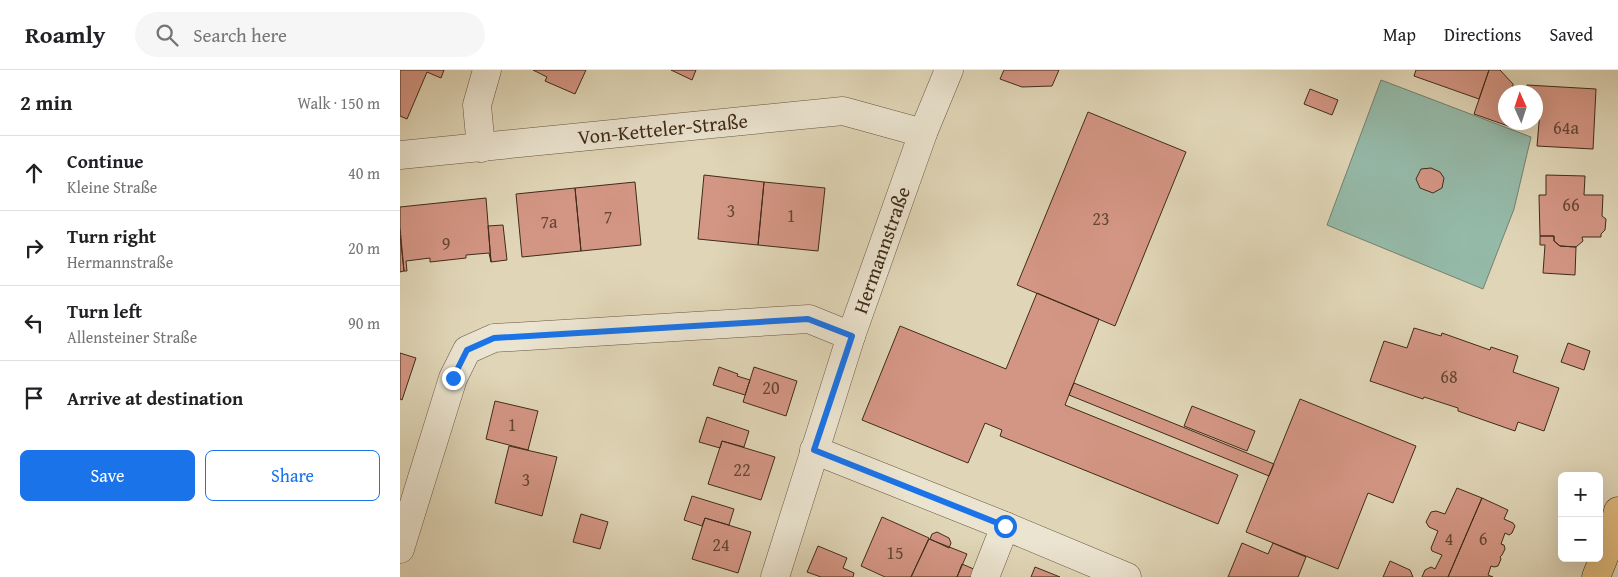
<!DOCTYPE html>
<html lang="en">
<head>
<meta charset="utf-8">
<style>
  body { margin:0; font-family:"Gentium Book Plus",serif; background:#f6f6f6; color:#202124 }
  .controls { position:absolute; right:15px; bottom:15px; display:grid; overflow:hidden; border-radius:8px; box-shadow:0 5px 20px #0002 }
  .controls button { width:45px; height:45px; display:grid; place-items:center; padding:0; border:0; border-bottom:1px solid #e0e0e0; background:#fff; color:#202124; font:25px sans-serif }
  .compass { position:absolute; left:1098px; top:15px; width:45px; height:45px; border-radius:50%; background:#fff; box-shadow:0 5px 20px #0002; rotate:357deg }
  .stop { position:absolute; width:15px; height:15px; margin:-11px; border:4px solid #1a73e8; border-radius:50%; background:#fff }
  .stop.end { background:#1a73e8; border-color:#fff; box-shadow:0 1px 5px #0008 }
  .list { margin:0; padding:0; list-style:none }
  h2 { display:flex; justify-content:space-between; align-items:center; height:65px; margin:0; padding:0 20px; font-size:21px }
  h2 small { font-size:16px; font-weight:400; color:#757577 }
  .list li { display:grid; grid-template-columns:32px 1fr auto; gap:15px; align-items:center; box-sizing:border-box; height:75px; padding:0 20px; border-top:1px solid #e0e0e0 }
  .list b { display:block; font-size:19px; white-space:nowrap }
  .list p { margin:0; font-size:16px; white-space:nowrap; color:#757577 }
  .list em { font-size:16px; font-style:normal; color:#757577 }
  .actions { display:flex; gap:10px; padding:15px 20px }
  .actions a { flex:1; padding:11px 0; border:1px solid #1a73e8; border-radius:8px; text-align:center; font-size:18px; color:#1a73e8 }
  .actions .main { background:#1a73e8; color:#fff }
  .icon { flex:none; width:28px; height:28px; fill:none; stroke:currentColor; stroke-width:2; stroke-linecap:round; stroke-linejoin:round }
  .map { position:relative; flex:none; width:1218px; height:507px; overflow:hidden }
  header { display:flex; align-items:center; gap:30px; box-sizing:border-box; height:70px; padding:0 25px; background:#fff; border-bottom:1px solid #e0e0e0 }
  header strong { font-size:24px }
  nav { display:flex; gap:28px; margin-inline-start:auto; font-size:18px }
  .search { width:350px; height:45px; background:#f6f6f6; display:flex; align-items:center; gap:12px; box-sizing:border-box; padding:0 18px; border-radius:28px; color:#757577; font-size:19px }
  main { display:flex }
  aside { flex:1; background:#fff }
  .map>svg:first-child { display:block }
  .water { fill:#95baa9; stroke:#738170 }
  .building { fill:#d49684; stroke:#402b1a }
  .lines { fill:none; stroke-linecap:round; stroke-linejoin:round }
  .minor-casing { stroke:#685641; stroke-width:29 }
  .major-casing { stroke:#402b1a; stroke-width:29 }
  .minor { stroke:#ebe4d0; stroke-width:28 }
  .major { stroke:#e0bb7c; stroke-width:28 }
  .route { stroke:#1a73e8; stroke-width:6 }
  .labels { text-anchor:middle; stroke-width:4; stroke-linejoin:round; paint-order:stroke }
  .number-label { font-size:18px; fill:#654634 }
  .street-label { font-size:20px; fill:#402b1a; stroke:#ebe4d0 }
</style>
</head>
<body>
<header>
<strong>Roamly</strong>
<div class="search"><svg class="icon" aria-label="search" viewBox="0 0 24 24"><circle cx="10" cy="10" r="6"/><path d="M15 15l6 6"/></svg>Search here</div>
<nav><a>Map</a><a>Directions</a><a>Saved</a></nav>
</header>
<main>
<aside>
<h2>2 min<small>Walk · 150 m</small></h2>
<ul class="list">
<li><svg class="icon" aria-label="ahead" viewBox="0 0 24 24"><path d="M12 20V5M6 11l6-6 6 6"/></svg><div><b>Continue</b><p>Kleine Straße</p></div><em>40 m</em></li>
<li><svg class="icon" aria-label="right" viewBox="0 0 24 24"><path d="M7 20v-9h11M14 6l5 5-5 5"/></svg><div><b>Turn right</b><p>Hermannstraße</p></div><em>20 m</em></li>
<li><svg class="icon" aria-label="left" viewBox="0 0 24 24"><path d="M17 20v-9H6M10 6l-5 5 5 5"/></svg><div><b>Turn left</b><p>Allensteiner Straße</p></div><em>90 m</em></li>
<li><svg class="icon" aria-label="arrive" viewBox="0 0 24 24"><path d="M6 21V4h12l-3 4 3 4H6"/></svg><div><b>Arrive at destination</b></div></li>
</ul>
<div class="actions"><a class="main">Save</a><a>Share</a></div>
</aside>
<div class="map">
<svg width="1218" height="507" viewBox="0 0 1218 507">
  <rect width="100%" height="100%" fill="#e0d6b7"/>
  <filter id="stains"><feTurbulence type="fractalNoise" baseFrequency=".004" numOctaves="4"/><feColorMatrix values="0 0 0 0 .2 0 0 0 0 .09 0 0 0 0 .02 0 0 0 .5 -.17"/></filter>
  <radialGradient id="worn" r=".72"><stop offset=".6" stop-color="#630" stop-opacity="0"/><stop offset="1" stop-color="#630" stop-opacity=".3"/></radialGradient>
  <path class="water" d="M981,10L1131,67L1114,139L1083,219L927,155Z"/>
  <path class="building" d="M0,0H44L41,8L27,2L7,49L0,46Z
    M133,0H186L175,24L145,11L147,7Z
    M271,0H296L292,10Z
    M604,0H659L652,16L622,17L600,9Z
    M1016,0H1089L1079,29L1014,6Z
    M1089,0H1100L1113,14V22H1106V52H1111V57L1074,44Z
    M1127,15L1196,19L1193,79L1137,76L1140,41H1136V22H1127Z
    M910,19L938,30L932,45L904,34Z
    M688,42L786,82L715,256L617,215Z
    M1031,98L1040,102L1044,108L1042,118L1033,123L1020,118L1016,109L1021,99Z
    M304,105L364,112L358,175L298,169Z
    M1146,105L1185,106L1184,125H1203L1202,146L1206,149L1205,160L1201,164V167H1182L1183,171L1176,177L1160,176L1154,171V166H1140L1139,125H1146Z
    M235,112L241,175L181,181L175,118Z
    M364,112L425,118L418,181L358,175Z
    M175,118L181,181L122,187L116,124Z
    M86,128L91,192L89,183L66,185V188L30,192V188L6,191L7,201H4L0,157V137Z
    M103,155L107,190L91,192L88,156Z
    M0,165L4,201L0,202Z
    M1140,166H1154V171L1160,176L1176,177L1175,205L1143,203L1145,175H1140Z
    M637,223L699,249L665,335L838,405L818,454L600,366L602,360L585,353L568,393L462,350L500,256L606,299Z
    M1014,258L1041,266L1042,263L1090,280L1091,277L1118,286L1113,302L1159,318L1144,361L1118,352L1115,361L1058,341V338L1024,327L1023,329L970,311L984,271L1007,278Z
    M1168,273L1190,281L1184,300L1161,292Z
    M0,283L16,288L2,330L0,329Z
    M319,297L338,304L337,306L350,310L345,325L313,315Z
    M354,297L397,311L386,346L343,332Z
    M674,313L874,394L869,406L669,325Z
    M900,329L1016,376L993,433L968,423L938,499L846,462Z
    M95,331L138,341L128,380L86,369Z
    M792,336L855,361L847,381L784,356Z
    M307,347L349,361L344,377L322,371L320,378L299,372Z
    M322,371L375,387L361,430L308,414Z
    M109,376L157,387L142,446L95,433Z
    M1057,418L1082,428L1048,507H1022L1025,500L1031,497L1035,499L1042,485L1032,481L1031,478L1038,461L1029,457L1026,452L1031,442L1036,441L1045,444Z
    M292,426L334,439L329,455L305,448L302,456L284,450Z
    M1082,428L1108,440L1104,449L1113,453L1115,456L1112,463L1109,465L1105,463L1101,474L1104,475L1105,479L1102,485L1100,487L1101,489L1098,496L1094,497L1091,496L1088,505L1093,507H1048Z
    M181,444L208,452L200,479L173,472Z
    M482,447L529,468L511,507H485L461,496Z
    M305,448L351,462L338,503L292,489Z
    M537,462L549,468L551,473L549,478L530,469L532,464Z
    M529,469L567,484L557,507H511Z
    M842,473L868,484L873,473L906,487L898,507H828Z
    M418,476L447,488L443,498L454,503L453,507H421L407,502Z
    M990,491L1010,500L1013,507H983Z
    M562,494L576,500L573,507H557Z
    M635,497L660,507H631Z"/>
  <g class="lines">
    <defs>
      <g id="minor">
        <path d="M81,78L77,35L87,0"/>
        <path id="s1" d="M0,85L443,41L523,63"/>
        <path d="M414,380L605,456L727,507"/>
        <path d="M0,479L53,308L67,280L94,268L409,249L451,266"/>
        <path id="s2" d="M375,507L451,266L523,63L549,0"/>
        <path d="M585,507L605,456"/>
      </g>
      <path id="major" d="M1196,507L1210,472L1218,441"/>
    </defs>
    <use href="#minor" class="minor-casing"/>
    <use href="#major" class="major-casing"/>
    <use href="#minor" class="minor"/>
    <use href="#major" class="major"/>
  </g>
  <g class="lines">
    <path class="route" d="M53,308L67,280L94,268L408,249L452,266L414,380L605,456"/>
  </g>
  <g class="labels">
    <g class="number-label">
      <text x="1166" y="64">64a</text>
      <text x="1171" y="141">66</text>
      <text x="331" y="147">3</text>
      <text x="391" y="152">1</text>
      <text x="208" y="153">7</text>
      <text x="701" y="155">23</text>
      <text x="149" y="158">7a</text>
      <text x="46" y="180">9</text>
      <text x="1049" y="313">68</text>
      <text x="371" y="324">20</text>
      <text x="112" y="361">1</text>
      <text x="342" y="406">22</text>
      <text x="126" y="416">3</text>
      <text x="1049" y="475">4</text>
      <text x="1083" y="475">6</text>
      <text x="321" y="481">24</text>
      <text x="495" y="489">15</text>
    </g>
    <g class="street-label">
      <text dy="7" stroke="none"><textPath href="#s1" startOffset="264">Von-Ketteler-Straße</textPath></text>
      <text dy="7" stroke="none"><textPath href="#s2" startOffset="344">Hermannstraße</textPath></text>
    </g>
  </g>
  <rect width="100%" height="100%" filter="url(#stains)"/>
  <rect width="100%" height="100%" fill="url(#worn)"/>
</svg>
<div class="controls">
<button>+</button>
<button>−</button>
</div>
<svg class="compass" viewBox="-18 -18 36 36"><path d="M0-13l5 13h-10z" fill="#e53935"/><path d="M0 13l5-13h-10z" fill="#757577"/></svg>
<div class="stop" style="left:605px;top:456px"></div>
<div class="stop end" style="left:53px;top:308px"></div>
</div>
</main>
</body>
</html>
